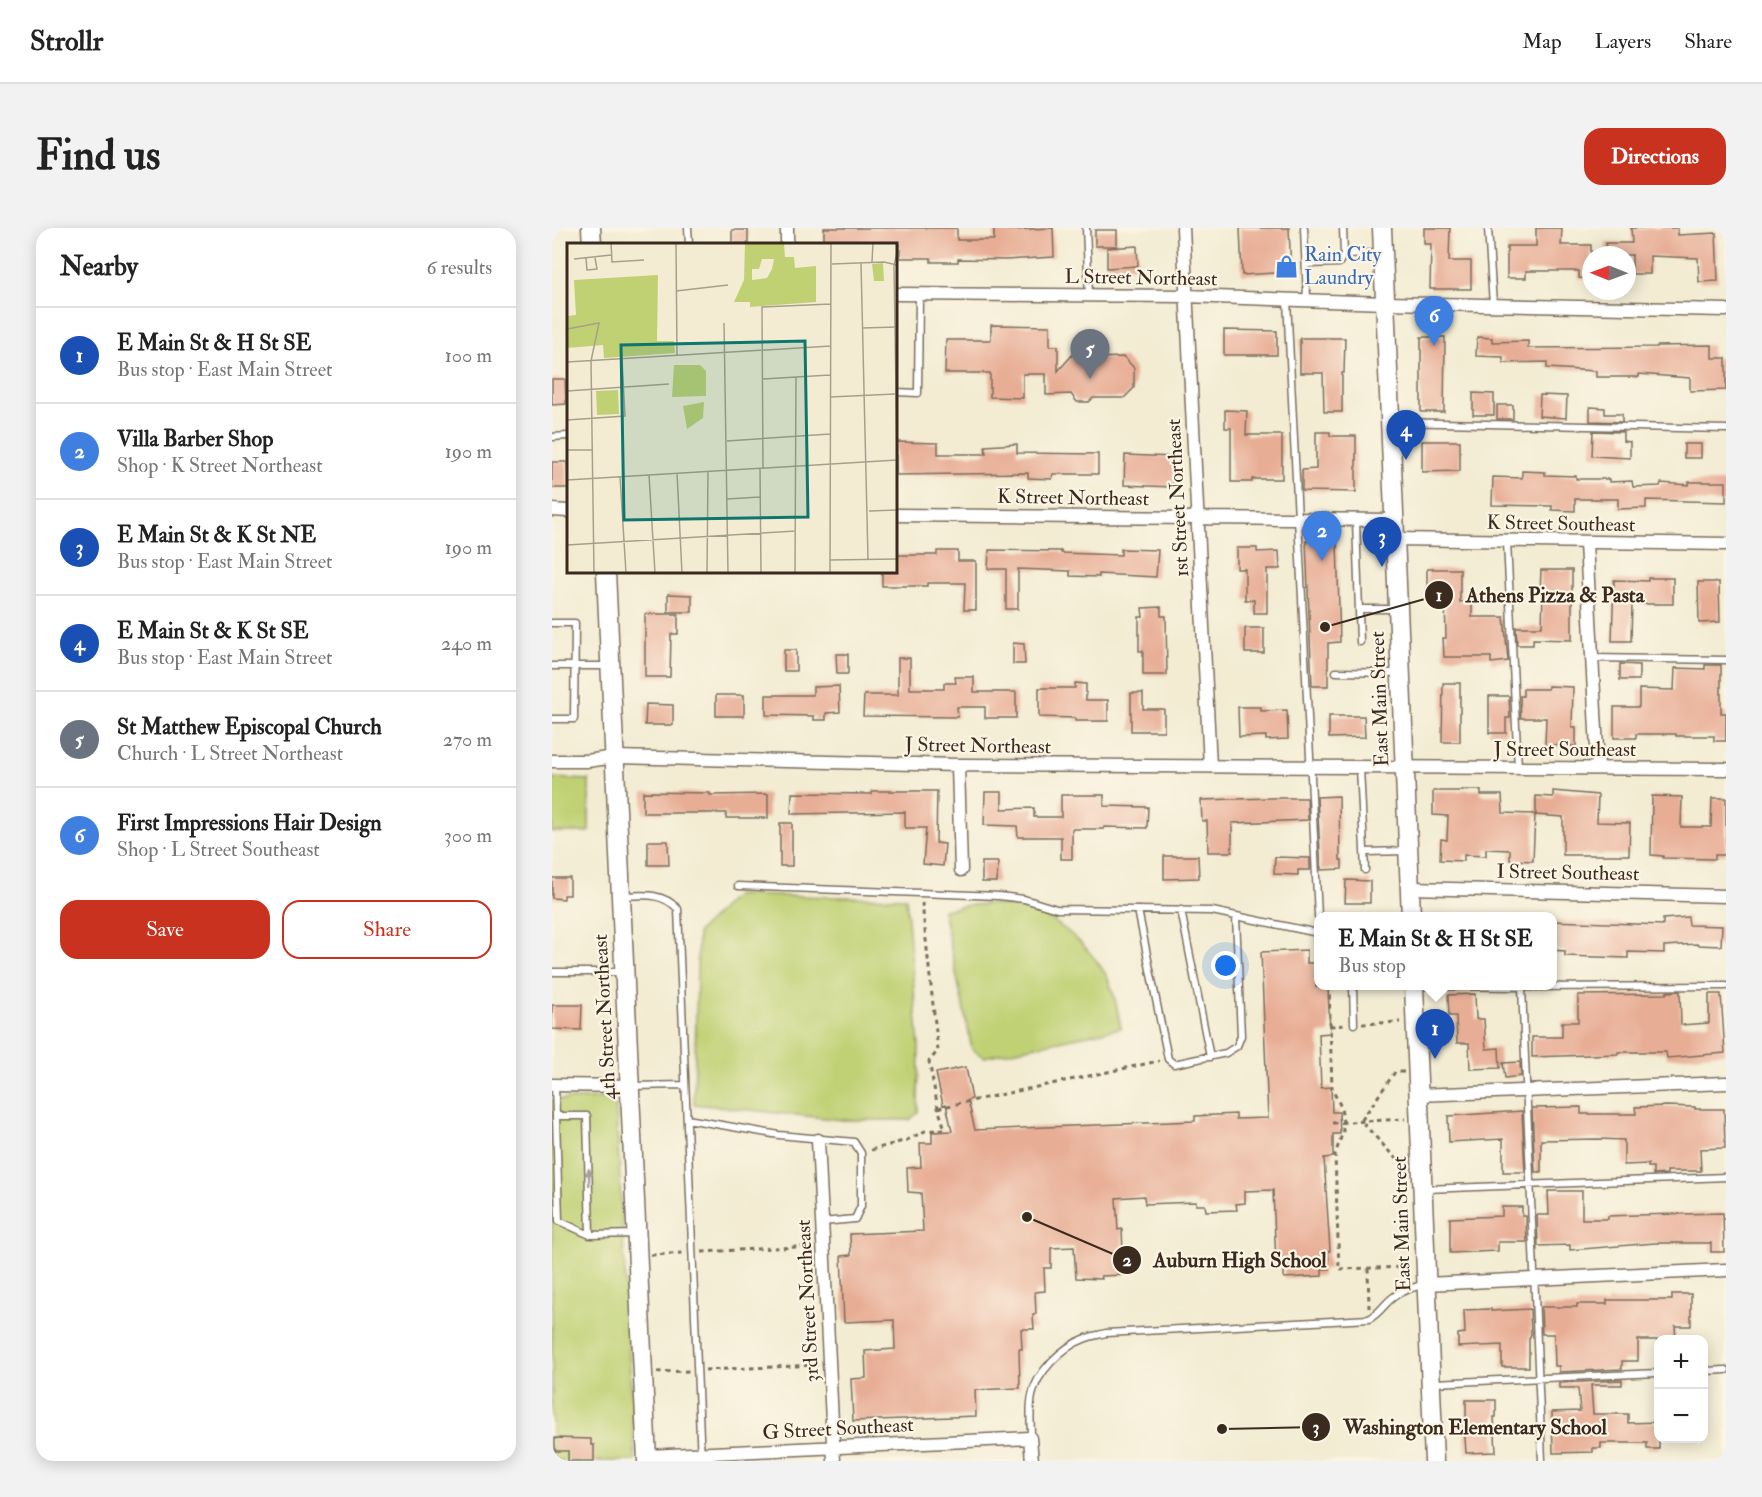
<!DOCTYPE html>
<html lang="en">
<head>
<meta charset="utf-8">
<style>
  body { margin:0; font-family:"IM FELL Double Pica",serif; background:#f2f2f2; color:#222 }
  .controls { position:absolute; right:18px; bottom:18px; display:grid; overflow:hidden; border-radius:12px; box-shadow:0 3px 15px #0003 }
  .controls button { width:54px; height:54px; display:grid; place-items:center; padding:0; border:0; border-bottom:2px solid #e0e0e0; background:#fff; color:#222; font:30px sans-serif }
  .compass { position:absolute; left:1030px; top:18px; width:54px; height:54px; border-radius:50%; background:#fff; box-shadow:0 3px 15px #0003; rotate:271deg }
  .you { position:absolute; left:674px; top:738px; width:21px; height:21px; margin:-15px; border:4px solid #fff; border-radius:50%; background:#1a73e8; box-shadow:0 0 0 9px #1a73e833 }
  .badge { display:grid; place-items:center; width:39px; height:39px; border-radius:50%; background:#c8321e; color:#fff; font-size:20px; font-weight:700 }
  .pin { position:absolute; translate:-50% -50px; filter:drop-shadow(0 2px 3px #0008) }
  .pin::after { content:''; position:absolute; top:32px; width:21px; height:18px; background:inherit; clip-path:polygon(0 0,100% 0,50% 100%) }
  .popup { position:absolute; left:762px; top:684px; width:243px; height:78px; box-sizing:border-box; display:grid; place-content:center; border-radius:12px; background:#fff; filter:drop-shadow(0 2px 4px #0005); font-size:20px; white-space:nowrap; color:#767676 }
  .popup b { font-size:22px; color:#222 }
  .popup::after { content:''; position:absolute; left:50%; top:100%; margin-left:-12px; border:12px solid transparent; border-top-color:#fff }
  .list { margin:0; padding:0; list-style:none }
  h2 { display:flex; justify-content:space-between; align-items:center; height:78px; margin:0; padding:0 24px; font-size:26px }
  h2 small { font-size:20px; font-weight:400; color:#767676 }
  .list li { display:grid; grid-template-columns:39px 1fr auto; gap:18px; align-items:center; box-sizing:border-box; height:96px; padding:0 24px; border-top:2px solid #e0e0e0 }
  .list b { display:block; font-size:22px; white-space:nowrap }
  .list p { margin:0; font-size:20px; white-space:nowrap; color:#767676 }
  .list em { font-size:20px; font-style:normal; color:#767676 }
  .actions { display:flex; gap:12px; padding:18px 24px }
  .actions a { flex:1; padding:14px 0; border:2px solid #c8321e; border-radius:18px; text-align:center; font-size:21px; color:#c8321e }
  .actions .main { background:#c8321e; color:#fff }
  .map { position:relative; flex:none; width:1174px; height:1233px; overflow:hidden; border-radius:18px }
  header { display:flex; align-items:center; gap:36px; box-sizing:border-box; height:84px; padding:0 30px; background:#fff; border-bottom:2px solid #e0e0e0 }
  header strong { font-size:28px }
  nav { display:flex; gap:33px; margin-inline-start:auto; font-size:21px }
  .intro { display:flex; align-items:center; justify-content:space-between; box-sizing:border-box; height:144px; padding:0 36px }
  h1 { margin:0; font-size:42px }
  .button { padding:15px 27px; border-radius:18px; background:#c8321e; color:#fff; font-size:21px; font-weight:700 }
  main { display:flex; gap:36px; padding:0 36px }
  aside { flex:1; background:#fff; border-radius:18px; box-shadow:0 3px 15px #0003 }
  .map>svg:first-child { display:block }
  .green { fill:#c0d174; stroke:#7e7e49; stroke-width:1.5 }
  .building { fill:#e8ad95 }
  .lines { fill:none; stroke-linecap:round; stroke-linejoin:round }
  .lane-casing { stroke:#7b6e5d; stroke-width:9 }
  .street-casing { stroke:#7b6e5d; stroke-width:15 }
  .secondary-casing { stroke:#7b6e5d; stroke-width:21 }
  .path { stroke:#7b6e5d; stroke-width:3; stroke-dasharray:4.5 4.5; stroke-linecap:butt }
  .lane { stroke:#fff; stroke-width:6 }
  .street { stroke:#fff; stroke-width:12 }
  .secondary { stroke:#fff; stroke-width:18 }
  .oneway { fill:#a79f9a }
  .labels { text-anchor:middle; stroke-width:4.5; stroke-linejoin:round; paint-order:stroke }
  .shop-label { font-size:20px; fill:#366cbe; stroke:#fcf5e5; text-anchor:start }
  .street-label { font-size:20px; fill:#3b2a1e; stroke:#fcf5e5 }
  .inset-road { fill:none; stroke:#a99e8b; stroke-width:1.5 }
  .view { fill:#0f766e; fill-opacity:0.15; stroke:#0f766e; stroke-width:3 }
  .inset-edge { fill:none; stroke:#3b2a1e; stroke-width:3 }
  .leader { fill:none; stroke:#3b2a1e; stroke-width:2 }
  .callout-dot { fill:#3b2a1e; stroke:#fcf5e5; stroke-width:2 }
  .mark-label { font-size:18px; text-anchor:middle; font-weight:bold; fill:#fff }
  .callout-label { font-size:21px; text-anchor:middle; font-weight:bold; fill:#3b2a1e; stroke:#fcf5e5; stroke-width:4.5; stroke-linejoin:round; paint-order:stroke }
</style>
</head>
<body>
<header>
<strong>Strollr</strong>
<nav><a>Map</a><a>Layers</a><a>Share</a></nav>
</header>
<div class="intro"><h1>Find us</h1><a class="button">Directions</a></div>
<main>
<aside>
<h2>Nearby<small>6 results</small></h2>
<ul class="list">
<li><span class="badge" style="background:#1a4fb4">1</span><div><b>E Main St &amp; H St SE</b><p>Bus stop · East Main Street</p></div><em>100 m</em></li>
<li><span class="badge" style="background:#3f7fe0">2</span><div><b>Villa Barber Shop</b><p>Shop · K Street Northeast</p></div><em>190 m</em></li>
<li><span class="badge" style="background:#1a4fb4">3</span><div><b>E Main St &amp; K St NE</b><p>Bus stop · East Main Street</p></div><em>190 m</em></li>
<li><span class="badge" style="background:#1a4fb4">4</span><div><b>E Main St &amp; K St SE</b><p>Bus stop · East Main Street</p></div><em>240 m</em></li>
<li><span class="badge" style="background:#6b7280">5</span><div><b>St Matthew Episcopal Church</b><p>Church · L Street Northeast</p></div><em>270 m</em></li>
<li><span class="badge" style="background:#3f7fe0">6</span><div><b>First Impressions Hair Design</b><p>Shop · L Street Southeast</p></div><em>300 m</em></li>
</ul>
<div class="actions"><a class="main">Save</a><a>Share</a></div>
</aside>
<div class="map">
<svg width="1174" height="1233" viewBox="0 0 1174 1233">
  <rect width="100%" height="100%" fill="#fcf5e5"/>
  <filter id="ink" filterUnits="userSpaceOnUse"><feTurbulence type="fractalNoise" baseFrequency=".0167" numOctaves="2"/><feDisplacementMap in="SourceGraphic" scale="12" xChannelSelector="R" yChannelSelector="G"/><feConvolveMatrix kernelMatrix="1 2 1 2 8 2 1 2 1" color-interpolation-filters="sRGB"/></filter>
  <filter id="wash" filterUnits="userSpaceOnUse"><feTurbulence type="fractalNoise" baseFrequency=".008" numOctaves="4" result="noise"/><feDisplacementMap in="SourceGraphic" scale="24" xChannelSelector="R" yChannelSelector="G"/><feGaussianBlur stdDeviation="1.35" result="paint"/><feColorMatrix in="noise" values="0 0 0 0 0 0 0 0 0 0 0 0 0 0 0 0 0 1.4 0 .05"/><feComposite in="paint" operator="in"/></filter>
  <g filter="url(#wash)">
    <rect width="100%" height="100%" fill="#f3ecd3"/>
    <path class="green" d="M0,550L37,552V604H0Z
      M184,667L354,670L367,818L366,884L358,892H291L142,876L146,704Z
      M439,676C450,677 462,678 472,680C505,690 532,714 551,742C562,759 565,781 569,800L432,829L420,821L391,682L417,677Z
      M59,870L64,880L83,1233H0V872Z"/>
    <g id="blocks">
      <path class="building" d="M272,0H405V12H442V0H455V2L501,0L502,29L454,32L406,31V34H379V30H348V16H272Z
        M688,0H737L739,44L690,47Z
        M872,0H898L897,33H919V61H878L879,16H872Z
        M984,0H1010L1009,17H1039V51L1027,50V43H974V50H955V18H984Z
        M1079,0H1126V7L1164,5L1166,53L1147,54L1146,30L1098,28V46H1080V27H1054V15H1080Z
        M180,2H196V16H180Z
        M543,2H565V18H543Z
        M585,18L586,38L555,40V20Z
        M439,97L498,98V118H506V143L522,125H537L541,130L572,129L582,140V160L572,170H541L537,174H525L519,166L494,167V146H471V170L438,169V145H393L394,112H439Z
        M672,102L725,103V127H672Z
        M869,109H893L892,184H869Z
        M925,109L940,110V114L976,113V120L1105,119V118L1160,117V130H1174V162L1138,163V150L1087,146V149H1044V143L995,140V134L951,135V129L924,128Z
        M748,110H793L792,145H790V184H772L771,145H748Z
        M0,151H13L14,176L0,177Z
        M921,165L942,166V187H921Z
        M988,167L1015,168L1014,190L987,188Z
        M945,177H961V191H945Z
        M1038,179L1053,180V186H1070V194L1038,193Z
        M673,182L695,183L694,207H730V251H700V254H679V200H673Z
        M1041,203L1071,204V213L1078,214V230L1040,228Z
        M764,204H778V208H804V264L750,263V242L764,241Z
        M870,213H908V243L870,244Z
        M344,214L386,215V226H434L433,218L465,216V225L546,226V246H501L500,251L476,250V245L344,247Z
        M1132,216H1149V230H1132Z
        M573,227L622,229L621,259L572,257Z
        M0,234H15L16,260H0Z
        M970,243L993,244V247L1024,248V251H1057V254L1080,253L1081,259L1108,258L1109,255L1137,257V254H1174V274L1094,272V280L1066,281V271H1023V283L1000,282V278L940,277L941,249L970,250Z
        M754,313H785L788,414L776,415V458H760Z
        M685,320H705V324L727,323L728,341H715V385H702V372H693V341H685Z
        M569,321L606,322L604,349L547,346V349L518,348V343L466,341V381H454V341H436L437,322L509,323V325L569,327Z
        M385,323H406V333H424V382H412L413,355H375V358H330V344H344V327H385Z
        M875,341H908V374L920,373V389H952L956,433L939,435V429H892L891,410H894L893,371H875Z
        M989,342H1020V412L981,411V417H965L964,399H990L991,364H988Z
        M1096,350H1121V376H1080L1079,413H1060L1062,352L1096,353Z
        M1146,354H1167L1168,394L1147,395Z
        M116,366L140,367V384H116Z
        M609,379V388H614L615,447H591V423H587V389H591L590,380Z
        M93,386H126V406H119L118,449H93Z
        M693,400H712V425H693Z
        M461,415L472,416L473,436H461Z
        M232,422H244V443H232Z
        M284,426H296V446H285Z
        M346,430H358V461H392V455H404L403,449H422V464H464V490H433V479H405L406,489L311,488L312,467H346Z
        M1068,436L1087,437V452H1068Z
        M1153,437H1169V485H1174V513H1162V508H1124V506H1084V510H1062V479H1087V461L1122,462L1123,440L1153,441Z
        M523,455L534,456V472H556V493H523V490L487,489V460H523Z
        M891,455H908V514H890Z
        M287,458L288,484L274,485V492H262V488L214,487V467H261V459Z
        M996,458L1021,459L1020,499H1024V518L993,517L994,490H969L968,468H971V461H996Z
        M579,465H591V481H612V503H579Z
        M164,467H192V488H164Z
        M937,468H957L958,490H954V505H937Z
        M94,476L121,477V497H93Z
        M686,479H709V483L735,482L736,511L714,512V508L687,509Z
        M777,488H812L813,509L777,510Z
        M909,562H929V567H950L951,585L983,586L981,633L958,632V622L934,621V628L912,627V633L888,632L889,611L895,612L896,588L881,587V563H909Z
        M320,563H385L384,615L393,616L391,638L371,636L374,600H353V584L239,586L240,565L320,566Z
        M1001,563L1046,567L1045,594L1078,595L1077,627H1011V589L984,587V568L1001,569Z
        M91,564L158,565V567L216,566V590H174V585H91Z
        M433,564H450V581L482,580V589H509V567H552V578L596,579L595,600L552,599V601H520V631H509V609H466L465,598L432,597Z
        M787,568L788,632H790V641L769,642L765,569Z
        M1100,568L1130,569L1129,599H1159L1160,570H1174V627H1163V631L1111,630V628L1099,627Z
        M719,570H755L756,592L680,595V624H656L655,593H650L649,572Z
        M228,595H240V638H228Z
        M96,613H116L117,637H96Z
        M612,628H646L647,650L612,651Z
        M723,629L758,630V642H746V647L722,646Z
        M430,634H446L445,654H430Z
        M0,650H18V667H12V671L0,670Z
        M794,652L818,653V675H793Z
        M1136,689L1137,697L1170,698L1169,718L1145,717V716L1112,718V725L1076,724V730L1013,728V723L1000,722V693L1111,697V691Z
        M755,722V735H763L764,759L776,758L778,805L767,806L769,860L779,859L780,884H787L788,906H781V929L772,930L778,1023H776L777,1041H770V1048L732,1050V1037H724L721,962L693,963V975L684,976L685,982L654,983L653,977H644V974L593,976L592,968L564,970L566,1002L570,1001L572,1047L549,1048L550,1051L524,1050L522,1019L499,1020V1040H492L493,1063L483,1064L484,1086L481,1087L482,1101H469L470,1121H467L468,1160L423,1162L424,1188L301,1193L299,1151L314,1150L313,1123L343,1121L342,1092L292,1094L289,1028L299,1027L298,1006L371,1003L369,965L356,964L355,940L369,939L368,915H380V904L400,903L394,876L391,877L384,845L414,839L420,871L416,872L423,902L643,893V888L684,886V891L716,890L709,724Z
        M1128,763L1129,797L1157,795V766H1169L1173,825L1115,830L1114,824H1066V826L980,829V809H1010V794H1026V767L1114,766L1115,764Z
        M923,766L924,791H932L934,821L947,820L948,840L918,841L917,815H905L904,788H897L896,767Z
        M0,777H30L29,802L0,801Z
        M968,834L969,848L953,850L951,835Z
        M1115,878L1143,879V881H1172L1173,920L1148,921L1149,943H1115V946L1101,947V939H1096V936L1072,937V912L1046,911L989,912V944H983L980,880L1029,879V886H1084L1083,879Z
        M970,883L973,944H951V911L897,914L896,888Z
        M996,963H1030V991H1056V988L1084,987L1171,985L1172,1024H1159V1015H1103L1018,1022V1017L986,1018L985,987H997Z
        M950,979H970V988H974L975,1014H946V1023L898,1025V990L950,988Z
        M1120,1066H1139V1098H1123L1124,1112H1086V1133H1070V1141L1007,1144V1138H1003L1002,1106H990L989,1079H1025V1076H1055V1072H1120Z
        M939,1081V1083L978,1081L979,1106L977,1111V1139H950V1117L906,1119V1106L913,1105L912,1082Z
        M1070,1152V1157H1039L1041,1186H1076V1195L1107,1194V1221H1095V1215H1049V1220H1041V1224L1001,1225L1000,1184L1028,1183L1026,1160H1007V1155Z
        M914,1172H944V1189H942L944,1224L914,1225L912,1195H914Z
        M3,1210L39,1211V1217H42V1233H16V1223H3Z"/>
    </g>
  </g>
  <g filter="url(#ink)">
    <use href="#blocks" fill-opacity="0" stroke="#7b6e5d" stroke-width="1.5"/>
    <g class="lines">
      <defs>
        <path id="lane" d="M136,0L137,16
          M534,0L537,67
          M752,0L755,72
          M936,0L941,77
          M792,26L830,25
          M754,36L787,35L792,26L791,0
          M735,72L766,688
          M344,164L366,165L367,66
          M842,194L1174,201
          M0,209L16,208
          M804,292L808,414
          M955,314L966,540
          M807,381H843
          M0,395H23L22,491H0
          M1040,430L1174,432
          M0,438H55
          M784,444L846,445
          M808,540L813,642
          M813,624L854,623
          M186,658L447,668L472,671L505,681L660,683L766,705
          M70,668C91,667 110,664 126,681L149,1233
          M586,682L616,831L622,836L674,825L685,818L689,808L684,688
          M629,682L658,829
          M0,744H71
          M801,758L802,796
          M865,758L970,759L1174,758
          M970,759L990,1233
          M3,857L4,888
          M80,858L133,857
          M135,891L227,907L302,914L309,925V978L303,991L270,994
          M874,961L1174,949
          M38,1007L35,888H4L7,993L38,1007L84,1006
          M1152,1143L1174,1142
          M882,1155L1106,1145
          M479,1210C479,1196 477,1181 480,1168C484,1145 510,1119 532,1111C539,1108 547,1107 554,1105L817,1091C829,1085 834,1072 846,1066C853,1061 864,1059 873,1056"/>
        <path id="street" d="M235,0V16
          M631,0L658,538
          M344,66L634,68L833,75L1174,82
          M0,282L16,283
          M344,287L842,292
          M843,311L1174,316
          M1034,315L1046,540
          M0,533H35L63,529L406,537L1174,541
          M406,537L409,642
          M858,660L1174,668
          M0,857L78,858
          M866,867L1174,855
          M266,912L282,1233
          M874,1056L1174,1042
          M95,1228L478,1210L480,1233"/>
        <path id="secondary" d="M39,0L40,16
          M830,0L859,688
          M54,344L95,1233
          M862,758L882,1233"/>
      </defs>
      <use href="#lane" class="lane-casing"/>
      <use href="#street" class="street-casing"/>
      <use href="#secondary" class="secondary-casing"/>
      <path class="path" d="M777,758L780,861L789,879L791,894V903L783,927L787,1041L857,1039
        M810,796L848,794
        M778,798L794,797
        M852,844H843L809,893L845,932L855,931
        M386,880L607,833
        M780,895L853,891
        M319,922L355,912L373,903L393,901L386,880L377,833L386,823L370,675
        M150,1024L261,1018
        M99,1027L132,1025
        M816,1040L817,1080
        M153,1142L266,1137
        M105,1144L137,1143"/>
      <use href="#lane" class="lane"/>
      <use href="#street" class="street"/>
      <use href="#secondary" class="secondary"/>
    </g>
    <defs><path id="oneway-solid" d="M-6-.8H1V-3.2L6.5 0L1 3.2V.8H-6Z" transform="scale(1.5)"/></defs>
    <use class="oneway" href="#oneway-solid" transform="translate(37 949) rotate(-91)"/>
  </g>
  <defs>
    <symbol id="shop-bare" viewBox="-9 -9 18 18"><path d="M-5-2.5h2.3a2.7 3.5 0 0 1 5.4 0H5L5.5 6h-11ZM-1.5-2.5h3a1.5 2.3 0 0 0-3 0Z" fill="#3f7fe0" stroke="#fcf5e5" stroke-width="2.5" paint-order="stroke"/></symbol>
  </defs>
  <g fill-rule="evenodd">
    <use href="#shop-bare" x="718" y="22" width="33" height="33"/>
  </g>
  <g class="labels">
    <g class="shop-label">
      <text x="752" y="33">Rain City<tspan x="752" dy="23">Laundry</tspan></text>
    </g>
    <g class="street-label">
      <text transform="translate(589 49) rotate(1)" y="7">L Street Northeast</text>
      <text transform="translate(521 269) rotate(1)" y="7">K Street Northeast</text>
      <text transform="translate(625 270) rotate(-93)" y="7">1st Street Northeast</text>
      <text transform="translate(1009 295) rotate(1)" y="7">K Street Southeast</text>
      <text transform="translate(827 471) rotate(-92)" y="7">East Main Street</text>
      <text transform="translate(426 517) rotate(1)" y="7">J Street Northeast</text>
      <text x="1013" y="528">J Street Southeast</text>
      <text transform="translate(1016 644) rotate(1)" y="7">I Street Southeast</text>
      <text transform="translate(52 789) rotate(-93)" y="7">4th Street Northeast</text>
      <text transform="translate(849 996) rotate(-92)" y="7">East Main Street</text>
      <text transform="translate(255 1073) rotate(-93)" y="7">3rd Street Northeast</text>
      <text transform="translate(286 1200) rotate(-3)" y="7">G Street Southeast</text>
    </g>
  </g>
  <g transform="translate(15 15)">
    <rect width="330" height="330" fill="#f3ecd3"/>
    <path d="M178,0H217L218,14H227L228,25L249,23V59L183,64V59H167L177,37ZM195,16H207L205,26L200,35L185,37V26H192ZM316,20L317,38H307L305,21ZM91,32L90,98H107L108,110L37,115L36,102L0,105V73L9,72L7,37ZM107,122H133L139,128V153L105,154ZM51,147L52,171L30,172L29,148ZM137,159L136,175L120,186L116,163Z" fill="#c0d174" fill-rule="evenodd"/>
    <path class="inset-road" d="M44,0L45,19L77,17M109,0L110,112M19,15L20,27L30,26L28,15M7,16L44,12M305,19L306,0M294,20L301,316M265,21L317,19L330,22M109,48L161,42M157,80L161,330M295,85L330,84M0,86L32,80L24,118L27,330M0,119L264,103M196,136L263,132M0,148L102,141M263,154L328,151M0,177L58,173L55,116M160,198L263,191M0,207H25M330,217L327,22L330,10M193,225L194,330M196,225L195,64L264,61M110,230L115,330M82,232L88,330M53,234L59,330M0,237L330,217M160,256L193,254M302,268L330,267M0,302L229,288M263,317L330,316M140,330L141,228M228,330L229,134M263,330L264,0"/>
    <path class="view" d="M238,98L241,274L57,277L54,102Z"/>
    <rect width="330" height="330" class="inset-edge"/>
  </g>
  <path class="leader" d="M773 399L887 367M475 989L575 1032M670 1201L764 1199"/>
  <g class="callout-dot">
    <circle cx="773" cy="399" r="6"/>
    <circle cx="475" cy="989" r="6"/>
    <circle cx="670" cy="1201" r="6"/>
    <circle cx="887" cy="367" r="15"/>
    <circle cx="575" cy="1032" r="15"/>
    <circle cx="764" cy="1199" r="15"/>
  </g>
  <g class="mark-label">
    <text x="887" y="373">1</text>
    <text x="575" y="1038">2</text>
    <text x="764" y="1205">3</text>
  </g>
  <g class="callout-label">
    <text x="1003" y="374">Athens Pizza &amp; Pasta</text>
    <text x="688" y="1039">Auburn High School</text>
    <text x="923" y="1206">Washington Elementary School</text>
  </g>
</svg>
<div class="controls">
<button>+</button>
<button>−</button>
</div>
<svg class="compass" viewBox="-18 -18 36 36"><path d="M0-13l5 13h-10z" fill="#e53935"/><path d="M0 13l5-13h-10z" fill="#767676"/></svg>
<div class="you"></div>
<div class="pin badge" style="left:883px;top:831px;background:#1a4fb4">1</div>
<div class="popup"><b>E Main St &amp; H St SE</b>Bus stop</div>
<div class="pin badge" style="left:770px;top:333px;background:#3f7fe0">2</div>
<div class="pin badge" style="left:830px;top:339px;background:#1a4fb4">3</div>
<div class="pin badge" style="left:854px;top:232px;background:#1a4fb4">4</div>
<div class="pin badge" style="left:538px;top:151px;background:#6b7280">5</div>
<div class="pin badge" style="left:882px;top:118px;background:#3f7fe0">6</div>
</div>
</main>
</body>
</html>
